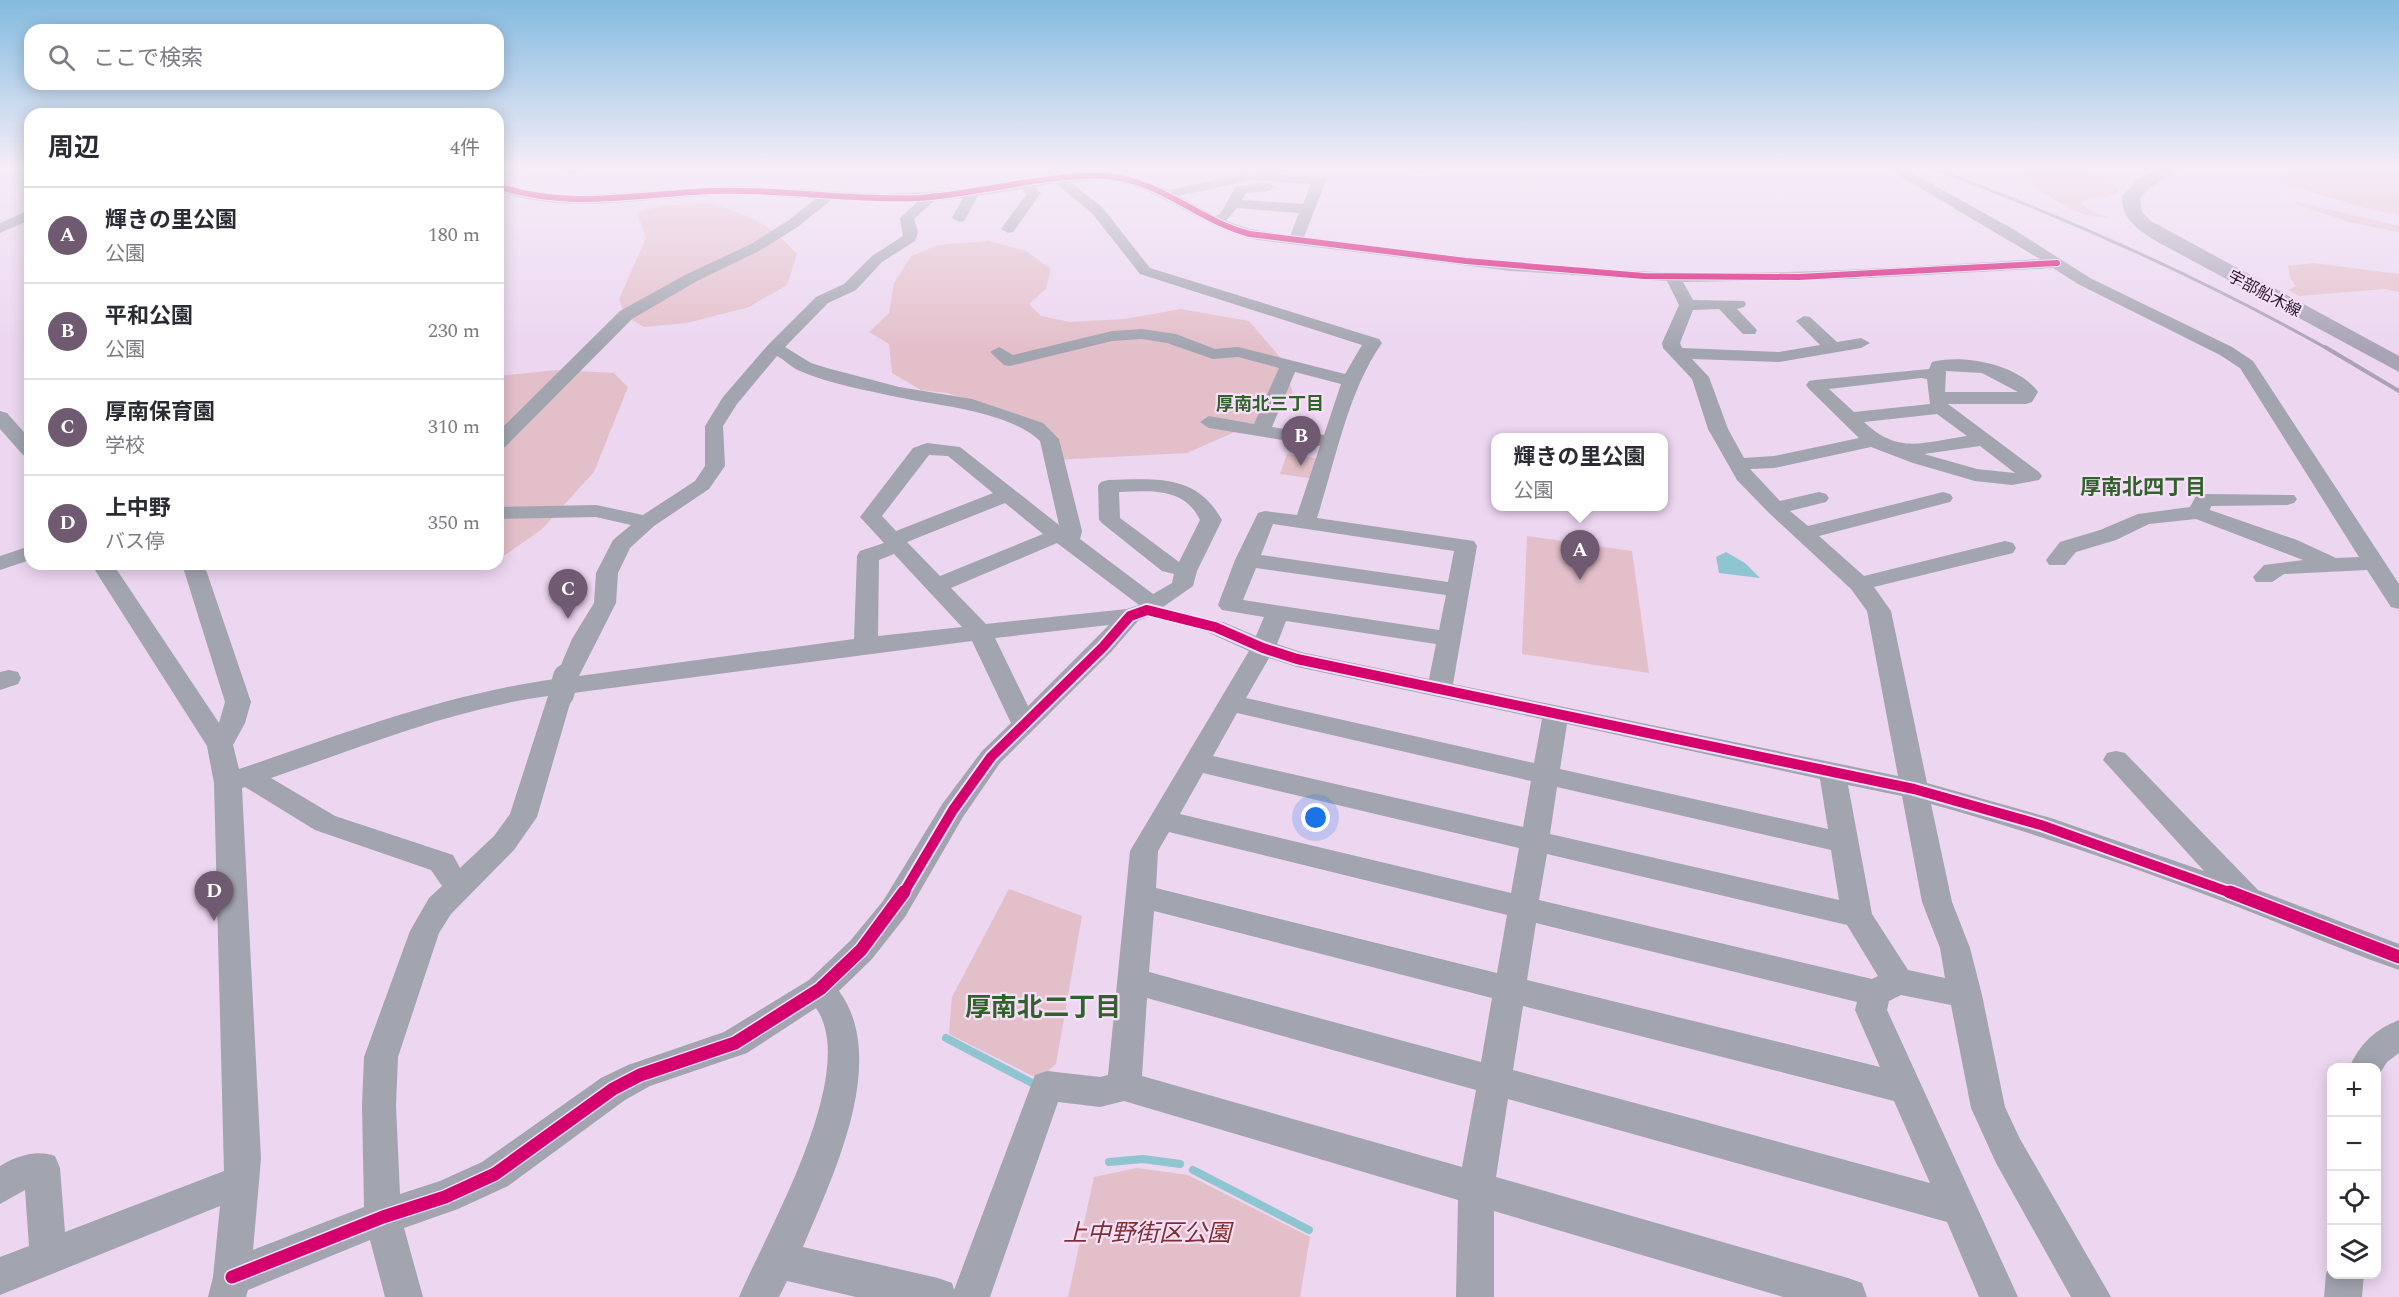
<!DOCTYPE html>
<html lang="ja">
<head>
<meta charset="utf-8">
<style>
  body { margin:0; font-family:Spectral,"Noto Sans JP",serif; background:#f2f2f3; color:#2b2b33 }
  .controls { position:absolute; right:18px; bottom:18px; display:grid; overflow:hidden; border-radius:12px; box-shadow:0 3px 15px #0003 }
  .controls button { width:54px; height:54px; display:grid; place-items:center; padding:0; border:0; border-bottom:2px solid #e1e1e2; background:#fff; color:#2b2b33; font:30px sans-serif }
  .you { position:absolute; left:1316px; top:818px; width:21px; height:21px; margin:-15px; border:4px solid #fff; border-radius:50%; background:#1a73e8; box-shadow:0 0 0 9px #1a73e833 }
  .badge { display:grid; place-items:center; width:39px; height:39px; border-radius:50%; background:#6f5a72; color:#fff; font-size:20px; font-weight:700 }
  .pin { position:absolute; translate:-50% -50px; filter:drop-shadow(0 2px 3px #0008) }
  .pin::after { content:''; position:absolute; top:32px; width:21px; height:18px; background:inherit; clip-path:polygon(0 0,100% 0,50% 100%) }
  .popup { position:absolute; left:1491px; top:433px; width:177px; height:78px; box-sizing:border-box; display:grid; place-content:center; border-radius:12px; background:#fff; filter:drop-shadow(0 2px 4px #0005); font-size:20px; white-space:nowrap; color:#7c7c81 }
  .popup b { font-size:22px; color:#2b2b33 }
  .popup::after { content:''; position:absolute; left:50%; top:100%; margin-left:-12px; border:12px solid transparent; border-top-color:#fff }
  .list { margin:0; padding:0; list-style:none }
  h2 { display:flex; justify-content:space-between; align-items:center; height:78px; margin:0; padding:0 24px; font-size:26px }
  h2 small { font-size:20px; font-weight:400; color:#7c7c81 }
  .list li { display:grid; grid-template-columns:39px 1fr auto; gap:18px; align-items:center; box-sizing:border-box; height:96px; padding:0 24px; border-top:2px solid #e1e1e2 }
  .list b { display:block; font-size:22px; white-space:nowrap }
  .list p { margin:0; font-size:20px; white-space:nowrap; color:#7c7c81 }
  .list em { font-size:20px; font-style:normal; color:#7c7c81 }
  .icon { flex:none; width:33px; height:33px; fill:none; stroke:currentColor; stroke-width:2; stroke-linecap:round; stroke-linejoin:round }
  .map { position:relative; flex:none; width:2399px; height:1297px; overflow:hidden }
  .search { position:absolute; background:#fff; box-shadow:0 3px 15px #0003; left:24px; top:24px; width:480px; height:66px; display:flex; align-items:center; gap:15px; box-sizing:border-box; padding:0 21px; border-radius:18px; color:#7c7c81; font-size:22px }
  .panel { position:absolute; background:#fff; box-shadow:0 3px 15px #0003; left:24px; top:108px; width:480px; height:462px; border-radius:18px }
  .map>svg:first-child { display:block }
  .green { fill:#e3bfca }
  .water { fill:#8ec5d1 }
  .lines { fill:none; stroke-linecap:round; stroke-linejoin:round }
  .stream { stroke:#8ec5d1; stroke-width:8 }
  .minor { fill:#a2a4af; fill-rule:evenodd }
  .major { fill:#a8a4b5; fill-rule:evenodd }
  .rail-far1 { stroke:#aba3b4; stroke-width:3 }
  .rail { stroke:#aba3b4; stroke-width:4 }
  .minor-bridge { stroke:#a2a4af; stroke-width:26 }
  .cycleway-far2-casing { stroke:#f5e0f8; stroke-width:8 }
  .cycleway-far1-casing { stroke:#f5e0f8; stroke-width:14 }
  .cycleway-casing { stroke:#f5e0f8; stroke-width:16 }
  .cycleway-far2 { stroke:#d6006c; stroke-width:6 }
  .cycleway-far1 { stroke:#d6006c; stroke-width:10 }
  .cycleway { stroke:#d6006c; stroke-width:13 }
  .labels { text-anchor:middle; stroke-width:4.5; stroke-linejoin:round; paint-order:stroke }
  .far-street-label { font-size:16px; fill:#2b182e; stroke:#f5e0f8 }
  .far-neighbourhood-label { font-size:18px; font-weight:bold; fill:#32622b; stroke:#f5e0f8 }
  .neighbourhood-label { font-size:21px; font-weight:bold; fill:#32622b; stroke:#f5e0f8 }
  .near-park-label { font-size:24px; font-style:italic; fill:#812e31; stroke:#f5e0f8 }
  .near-neighbourhood-label { font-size:26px; font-weight:bold; fill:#32622b; stroke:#f5e0f8 }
</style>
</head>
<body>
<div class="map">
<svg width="2399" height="1297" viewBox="0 0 2399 1297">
  <rect width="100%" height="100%" fill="#ecd6f0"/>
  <path class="green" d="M2074,167H2105L2083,169L2120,189L2114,195L2083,200L2082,205L2095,213L2110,217C2075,220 2052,196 2023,180L2021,175L2030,171Z
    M2307,167H2399V215L2365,208L2255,175V173L2280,175Z
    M2297,202L2399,226V232L2349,222L2294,204Z
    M708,203C751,216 766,221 797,254L787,285L749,307L687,323L644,327L625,316L619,299L646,238L637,212L661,206Z
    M989,241L1026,251L1051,269L1046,289L1029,304L1041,316L1070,322L1124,319L1181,309L1249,321L1284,362L1293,394L1269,417L1187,453L1054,460L1053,442L998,410L947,393L921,390L892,373L889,344L869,332L889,313L894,283L911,256L938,245Z
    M2314,263L2399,274V292L2386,289L2299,296L2288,290L2296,286L2290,278L2288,266Z
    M558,370L614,373L628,387L594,472L542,529L498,560V376Z
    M1287,454L1321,459L1315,479L1280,474Z
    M1527,536L1632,551L1649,673L1522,654Z
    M1009,889L1082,916L1056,1064L1039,1079L949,1034L952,997Z
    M1137,1168L1188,1175L1310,1237L1300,1297H1068L1094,1177Z"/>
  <path class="water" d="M1726,552L1745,563L1760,578L1719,573L1716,557Z"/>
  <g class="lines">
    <path class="stream" d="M946,1038L1034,1084
      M1109,1162L1143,1159L1180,1164
      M1193,1170L1309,1230"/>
    <path class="minor" d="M507,167H527L498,179V171Z
      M565,167H578L580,171L573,175L568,174Z
      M1405,167H1443L1418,175Z
      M1885,167H1901L2013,229L2090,278L2232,347L2253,361L2399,584V609L2391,607L2367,570L2284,574L2272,582H2256L2253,577L2264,565L2303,560L2196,519L2149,524L2116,540L2076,552L2065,565H2049L2046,560L2060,542L2100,530L2138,514L2190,507L2196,496L2203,494L2294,495L2297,499L2294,503L2287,505L2211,506L2210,510L2297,540L2336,558L2359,557L2240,368L2220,355L2078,284L2053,268L1851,279L1683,282L1693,300L1744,301L1746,304L1744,307L1737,309L1757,330L1755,334H1743L1719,309L1693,310L1680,343L1682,348L1779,352L1820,345L1796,321L1804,316L1810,317L1837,342L1861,338L1870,343L1861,348L1779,362L1692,359L1709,377L1728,429L1744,458L1774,456L1859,438L1809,389L1806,385L1809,381L1815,380L1929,369L1932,362C1963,354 2018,364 2038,392L2032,402L2026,404H1948L2039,472L2042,476L2039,480L2012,485L1975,481L1913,463L1871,447L1774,468L1750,469L1780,501L1819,492L1826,494L1829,498L1826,502L1790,511L1808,526L1943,492L1950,494L1953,498L1950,502L1819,536L1864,576L2005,541L2013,543L2016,548L2013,553L1874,587L1891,611L1927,783L2051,818L2204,871L2103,760L2107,753L2116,751L2125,753L2258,890L2399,944V970C2344,951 2292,928 2238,907C2137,868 2035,833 1931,804L1952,902L1970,948L1982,995L2005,1107L2020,1139L2111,1297H2071L1996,1163L1971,1108L1951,1005L1901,995L1889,1001L1887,1010L2018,1297H1979L1947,1222L1508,1099L1496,1177L1848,1278L1862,1283L1867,1297H1783L1494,1211V1297H1456L1458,1200L1124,1101L1100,1107L1058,1102L990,1297H856L787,1281L779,1297H739C765,1235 861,1073 816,1008L747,1053L650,1086L625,1100L508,1186L458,1209L404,1228L423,1297H385L370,1240L248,1290L246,1297H208L213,1277L220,1206L0,1295V1257L29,1246L25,1190L0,1204V1166C16,1156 37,1149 55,1156L60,1168L65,1232L224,1171L214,783L207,746L91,564H113L219,723L225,702L182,564H204L251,702L245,723L233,745L239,769C343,734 446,694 555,679L572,639L594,603L596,573L613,540L631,525L596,517L498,519V507L596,505L643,515L695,481L705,466V426L723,397L768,345L816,297L844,284L872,256L903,236L900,218L917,202L831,200L799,226L761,250L697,281L632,319L505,447L498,449V432L620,311L685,275L751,244L789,220L815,199C780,196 744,193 709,195C638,199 566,215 498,191V182L523,190L573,196L735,186L883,194L967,190L1047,177L1049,169H1059L1061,175L1090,172L1124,174L1169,190L1252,172L1324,178L1326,181L1304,237C1434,254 1565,271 1696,273C1811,274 1926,266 2040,259ZM1105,180C1161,186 1202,229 1258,240L1511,271L1667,281L1679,305L1662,343L1663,348L1692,379L1708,429L1737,480L1768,512L1851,589L1867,611L1898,776L1453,684L1477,546L1474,541L1317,518C1335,462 1348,391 1382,343L1379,339L1150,268L1102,207L1070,182ZM1252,180L1311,184L1303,204L1242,200L1246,193L1267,191L1274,187L1267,183L1236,186L1220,214L1215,216L1179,196ZM1055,183L1092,213L1140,274L1362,345L1345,374L1238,347L1215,349L1176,334L1142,329L1112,331L1013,355L999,347L990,352L1004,365L1010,366L1112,341L1142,339L1167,343L1213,359L1238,357L1279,368L1254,424L1209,416L1200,422L1209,428L1320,446L1297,515L1265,511L1258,513L1235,560L1218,605L1222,610L1264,617L1256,636L1223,622L1163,607L1193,586L1197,571L1222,520C1196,473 1155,479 1108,480L1101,482L1098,486L1099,520L1103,524L1162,571L1174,574L1172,583L1153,594L1080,539L1082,531L1059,439L1043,423L972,399L899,387L827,368L811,363L785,347L828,303L856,290L882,262L915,241L918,232L914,219L934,201L963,198L952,218L959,222L964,221L978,196L1022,189L1027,194L1001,229L1008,233L1013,232L1041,193L1035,187ZM1237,208L1299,213L1290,236L1250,229L1226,221ZM777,356C785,360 792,368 800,371C829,384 866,390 897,397C939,406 1008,411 1040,441L1059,525L960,447L927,443L913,448L860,517L884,543L860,551L857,556L854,639L579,676L616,603L618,573L630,548L654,526L709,489L725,466L723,426L737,404ZM1946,371L1982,373L2018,392H1945ZM1295,372L1341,384L1324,435L1272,427ZM1921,378L1927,379L1930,404L1854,412L1829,389ZM1937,414L1967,436C1923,442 1899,455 1864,422ZM1980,446L2015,473L1977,469L1924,454ZM929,455L948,456L993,493L896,531L882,516ZM1119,492C1151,491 1184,487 1200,520L1179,562L1120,518ZM1005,503L1043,534L940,576L907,542ZM1273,524L1454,551L1448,582L1261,555ZM1057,543L1139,605L1127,609L986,624L951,588ZM894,554L962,627L878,636L879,560ZM1256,568L1446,595L1439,630L1243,600ZM1148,617L1207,632L1249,651L1130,851L1108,1075L1100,1077L1047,1071L1035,1075L954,1290L952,1283L938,1278L803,1247C832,1178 890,1060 839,991L872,959L905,917L963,817L1000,763L1111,652L1138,621ZM1286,621L1436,644L1429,679L1301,652L1277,644ZM1109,625L1028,706L995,638ZM972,641L1011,723L982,751L943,803L883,901L850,941L809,980L724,1032L628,1065L601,1078L482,1162L440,1181L400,1194L396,1106L398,1057L439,933L451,914L514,850L537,817L573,693ZM1269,658L1297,667L1542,719L1534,763L1246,698ZM548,696L510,814L494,836L460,868L453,855L335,816L271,778C362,747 452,709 548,696ZM1237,713L1531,781L1523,827L1213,756ZM1567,724L1820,779L1828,829L1560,769ZM1203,773L1519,848L1511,893L1180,814ZM1848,785L1902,796L1922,902L1940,948L1945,978L1908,970L1872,914ZM245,787L315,830L431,870L442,886L429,898L410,931L364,1057L362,1106L364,1207L253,1250L261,1159L242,788ZM1557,787L1831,850L1839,900L1550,834ZM1169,832L1507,915L1497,973L1156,888L1158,851ZM1547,854L1847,925L1878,976L1872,979L1539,900ZM1154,911L1492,998L1481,1062L1149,972ZM1536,923L1857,1002L1855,1010L1880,1067L1527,980ZM1147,998L1476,1090L1462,1167L1142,1076ZM1523,1006L1894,1101L1930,1183L1513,1070Z
      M30,210V220L0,233V223Z
      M0,411L7,413L30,439V457L23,455L0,429Z
      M30,546V560L0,570V556Z
      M9,670L18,672L21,678L18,684L0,690V672Z
      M2399,1020V1053L2387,1062L2377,1078L2376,1068H2349C2359,1045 2375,1029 2399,1020Z
      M2332,1261V1274H2364L2362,1297H2324L2326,1274Z"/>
    <path class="major" d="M2162,167H2183L2149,188L2140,198L2142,212L2151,221L2399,356V372L2167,247C2148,236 2121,223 2122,197L2137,180Z"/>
    <path class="rail-far1" d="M1930,167C2067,218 2200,277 2328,349"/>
    <path class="rail" d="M2325,347L2399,391"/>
    <path class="minor-bridge" d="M561,694L566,677"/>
    <defs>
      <path id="cycleway-far2" d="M498,186C567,210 638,194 710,191C779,188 849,201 919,198C980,194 1042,174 1103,176C1159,178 1198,221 1250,234L1466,261L1644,276L1799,277L2057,263"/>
      <path id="cycleway-far1" d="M903,894L953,810L991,757L1103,647L1130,616L1147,610L1215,627L1263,648L1297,659L1914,789L2041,825L2234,894"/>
      <path id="cycleway" d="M2230,892L2399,957
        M232,1277L383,1217L445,1197L495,1174L613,1089L640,1075L735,1043L820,989L861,950L904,892"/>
    </defs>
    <use href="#cycleway-far2" class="cycleway-far2-casing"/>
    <use href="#cycleway-far1" class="cycleway-far1-casing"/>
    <use href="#cycleway" class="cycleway-casing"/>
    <use href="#cycleway-far2" class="cycleway-far2"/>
    <use href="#cycleway-far1" class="cycleway-far1"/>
    <use href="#cycleway" class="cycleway"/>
  </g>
  <linearGradient id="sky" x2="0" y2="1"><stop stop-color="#84bbdf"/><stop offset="0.48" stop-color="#f6edf8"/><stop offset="1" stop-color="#f6edf8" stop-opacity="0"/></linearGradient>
  <rect width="2399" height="349" fill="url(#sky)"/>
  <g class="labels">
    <g class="far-street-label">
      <text transform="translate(2265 293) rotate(28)" y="6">宇部船木線</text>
    </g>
    <g class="far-neighbourhood-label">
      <text x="1270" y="410">厚南北三丁目</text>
    </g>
    <g class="neighbourhood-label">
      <text x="2143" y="494">厚南北四丁目</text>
    </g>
    <g class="near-park-label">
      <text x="1147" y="1241">上中野街区公園</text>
    </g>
    <g class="near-neighbourhood-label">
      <text x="1043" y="1016">厚南北二丁目</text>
    </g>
  </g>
</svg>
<div class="controls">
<button>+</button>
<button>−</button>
<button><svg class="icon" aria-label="locate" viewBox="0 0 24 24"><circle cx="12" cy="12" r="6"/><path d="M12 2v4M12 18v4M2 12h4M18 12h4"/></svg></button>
<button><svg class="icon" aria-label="layers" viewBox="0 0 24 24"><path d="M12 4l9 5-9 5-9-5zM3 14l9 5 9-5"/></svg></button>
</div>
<div class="you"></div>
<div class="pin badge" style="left:1580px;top:580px">A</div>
<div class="popup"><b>輝きの里公園</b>公園</div>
<div class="pin badge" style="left:1301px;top:466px">B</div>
<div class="pin badge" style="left:568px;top:619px">C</div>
<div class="pin badge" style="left:214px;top:921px">D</div>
<div class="search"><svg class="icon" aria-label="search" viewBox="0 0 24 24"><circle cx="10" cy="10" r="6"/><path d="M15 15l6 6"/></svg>ここで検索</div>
<section class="panel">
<h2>周辺<small>4件</small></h2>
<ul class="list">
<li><span class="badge">A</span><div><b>輝きの里公園</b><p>公園</p></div><em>180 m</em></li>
<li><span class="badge">B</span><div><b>平和公園</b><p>公園</p></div><em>230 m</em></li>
<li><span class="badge">C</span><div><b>厚南保育園</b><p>学校</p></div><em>310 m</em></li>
<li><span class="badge">D</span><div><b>上中野</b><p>バス停</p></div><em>350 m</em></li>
</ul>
</section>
</div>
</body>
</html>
